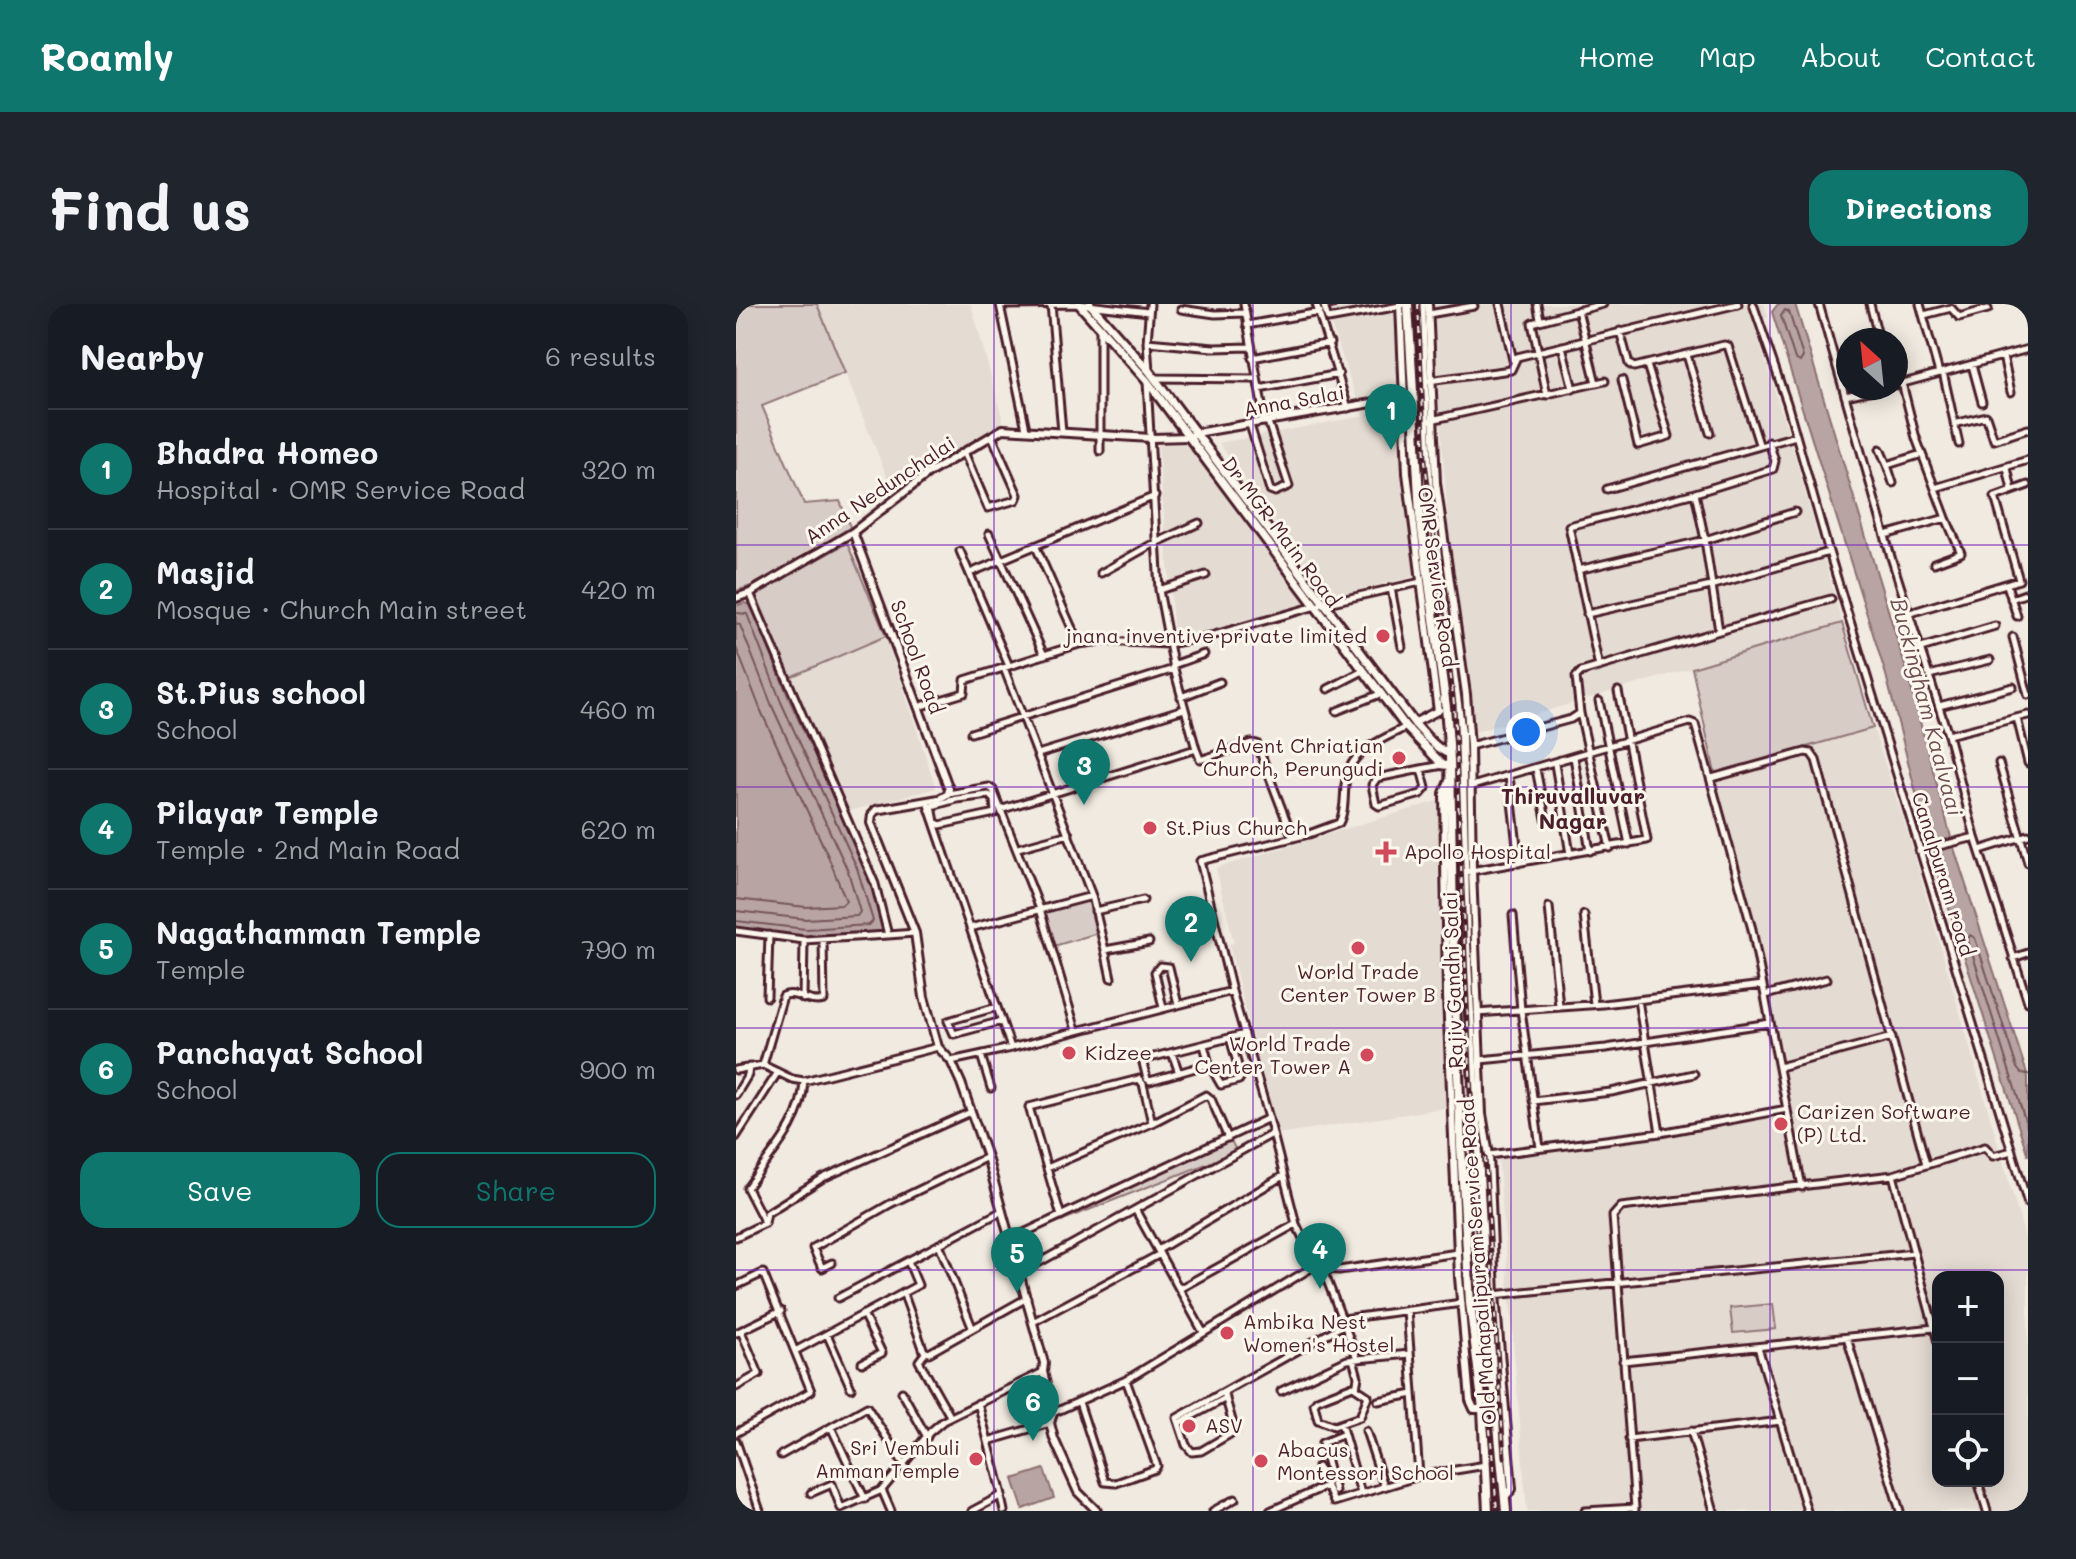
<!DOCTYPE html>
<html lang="en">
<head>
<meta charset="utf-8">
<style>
  body { margin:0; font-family:Mali,sans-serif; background:#20242c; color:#f1f3f6 }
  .controls { position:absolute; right:24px; bottom:24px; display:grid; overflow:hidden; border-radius:16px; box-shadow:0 4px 20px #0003 }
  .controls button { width:72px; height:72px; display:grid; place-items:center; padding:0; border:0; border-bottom:2px solid #363941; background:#171b24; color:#f1f3f6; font:40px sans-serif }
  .compass { position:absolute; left:1100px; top:24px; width:72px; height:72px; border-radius:50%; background:#171b24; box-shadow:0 4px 20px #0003; rotate:333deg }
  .you { position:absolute; left:790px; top:428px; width:28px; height:28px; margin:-20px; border:6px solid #fff; border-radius:50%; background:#1a73e8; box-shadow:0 0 0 12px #1a73e833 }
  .badge { display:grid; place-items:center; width:52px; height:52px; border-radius:50%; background:#0f766e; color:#fff; font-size:26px; font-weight:700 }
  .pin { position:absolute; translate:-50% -66px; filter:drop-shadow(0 2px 4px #0008) }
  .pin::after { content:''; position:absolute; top:42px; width:28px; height:24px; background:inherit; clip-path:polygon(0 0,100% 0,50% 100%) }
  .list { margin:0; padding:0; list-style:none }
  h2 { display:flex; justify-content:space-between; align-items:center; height:104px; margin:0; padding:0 32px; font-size:34px }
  h2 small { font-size:26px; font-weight:400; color:#9ea1a6 }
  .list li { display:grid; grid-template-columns:52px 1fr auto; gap:24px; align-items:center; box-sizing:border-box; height:120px; padding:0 32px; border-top:2px solid #363941 }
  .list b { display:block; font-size:30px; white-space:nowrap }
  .list p { margin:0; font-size:26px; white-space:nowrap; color:#9ea1a6 }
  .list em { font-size:26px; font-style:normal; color:#9ea1a6 }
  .actions { display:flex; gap:16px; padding:24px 32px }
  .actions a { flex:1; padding:18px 0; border:2px solid #0f766e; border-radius:24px; text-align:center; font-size:28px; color:#0f766e }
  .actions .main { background:#0f766e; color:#fff }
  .icon { flex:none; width:44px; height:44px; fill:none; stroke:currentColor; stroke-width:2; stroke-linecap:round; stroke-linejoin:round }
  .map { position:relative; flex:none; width:1292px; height:1207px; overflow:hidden; border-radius:24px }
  header { display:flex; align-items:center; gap:48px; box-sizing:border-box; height:112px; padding:0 40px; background:#0f766e; color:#fff }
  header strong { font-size:38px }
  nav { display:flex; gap:44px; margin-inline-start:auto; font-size:28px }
  .intro { display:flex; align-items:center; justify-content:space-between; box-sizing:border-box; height:192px; padding:0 48px }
  h1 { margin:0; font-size:56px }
  .button { padding:20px 36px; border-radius:24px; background:#0f766e; color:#fff; font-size:28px; font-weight:700 }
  main { display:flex; gap:48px; padding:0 48px }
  aside { flex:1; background:#171b24; border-radius:24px; box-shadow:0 4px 20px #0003 }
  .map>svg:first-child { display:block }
  .built { fill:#e4dbd2; fill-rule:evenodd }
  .green { fill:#d8ccc6; stroke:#917678; stroke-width:2 }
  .water { fill:#b8a4a2; stroke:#8c6f72; stroke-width:2 }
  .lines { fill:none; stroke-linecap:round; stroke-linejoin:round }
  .shore { stroke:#76545b; stroke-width:2 }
  .minor-casing { stroke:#4a1f2b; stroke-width:11 }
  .tertiary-casing { stroke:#4a1f2b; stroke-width:12 }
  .secondary-casing { stroke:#4a1f2b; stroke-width:13 }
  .primary-casing { stroke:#4a1f2b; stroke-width:14 }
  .minor { stroke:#fbf7ec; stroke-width:5 }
  .tertiary { stroke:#fbf7ec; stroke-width:6 }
  .secondary { stroke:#fbf7ec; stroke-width:7 }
  .primary { stroke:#fbf7ec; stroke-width:8 }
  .rail-casing { stroke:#4a1f2b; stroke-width:5 }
  .rail { stroke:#fbf7ec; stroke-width:2; stroke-dasharray:6; stroke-linecap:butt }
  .grid { fill:none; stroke:#7b2cbf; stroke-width:2; stroke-opacity:0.55 }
  .poi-dot { fill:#d1495b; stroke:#fbf7ec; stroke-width:3 }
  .labels { text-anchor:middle; stroke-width:6; stroke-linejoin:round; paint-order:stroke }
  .street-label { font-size:20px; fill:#4a1f2b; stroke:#fbf7ec }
  .poi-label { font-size:20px; fill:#4a1f2b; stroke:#fbf7ec; text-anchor:start }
  .water-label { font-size:22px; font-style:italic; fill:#704e55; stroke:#fbf7ec }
  .neighbourhood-label { font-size:22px; font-weight:bold; fill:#4a1f2b; stroke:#fbf7ec }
</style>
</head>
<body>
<header>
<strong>Roamly</strong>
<nav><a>Home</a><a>Map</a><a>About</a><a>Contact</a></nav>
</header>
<div class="intro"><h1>Find us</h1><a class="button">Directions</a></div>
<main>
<aside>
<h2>Nearby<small>6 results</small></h2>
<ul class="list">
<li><span class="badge">1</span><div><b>Bhadra Homeo</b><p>Hospital · OMR Service Road</p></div><em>320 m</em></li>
<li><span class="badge">2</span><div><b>Masjid</b><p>Mosque · Church Main street</p></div><em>420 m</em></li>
<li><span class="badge">3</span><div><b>St.Pius school</b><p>School</p></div><em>460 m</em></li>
<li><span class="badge">4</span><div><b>Pilayar Temple</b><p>Temple · 2nd Main Road</p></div><em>620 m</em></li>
<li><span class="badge">5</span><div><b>Nagathamman Temple</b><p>Temple</p></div><em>790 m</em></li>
<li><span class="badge">6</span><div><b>Panchayat School</b><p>School</p></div><em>900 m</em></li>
</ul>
<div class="actions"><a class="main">Save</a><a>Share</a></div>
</aside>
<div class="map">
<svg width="1292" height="1207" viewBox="0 0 1292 1207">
  <rect width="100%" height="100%" fill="#f0eae0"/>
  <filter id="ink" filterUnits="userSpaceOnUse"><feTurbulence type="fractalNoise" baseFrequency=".0125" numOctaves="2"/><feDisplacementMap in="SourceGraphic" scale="16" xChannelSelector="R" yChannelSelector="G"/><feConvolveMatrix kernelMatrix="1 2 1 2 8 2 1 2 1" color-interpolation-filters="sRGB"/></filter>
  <g filter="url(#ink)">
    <path class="built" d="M81,0H235L269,124L156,185Z
      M588,0H662V92L680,272L592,293L483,139L627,112Z
      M695,0H1028L1032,13L1017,18L1053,132L1106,319L729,431Z
      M456,140L571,300L479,326L438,330L422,141Z
      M150,332L200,484L110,508L52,374Z
      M1137,424L1172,530L1292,944V1207H791L762,850L1044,806L979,469ZM1202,973H1262V1177H1202Z
      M702,497V591L714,803L541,830L493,640L498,639L480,564Z"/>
    <path class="green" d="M0,0H81L109,69L26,102L68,200L104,197L116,228L15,282L0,287Z
      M111,239L150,332L52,374L18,290Z
      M1106,319L1137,424L979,469L956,364Z
      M354,596L362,629L318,642L308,608Z
      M494,835L501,848L276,936Z
      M1037,1000L1040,1025L997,1029L994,1004Z"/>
    <path class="water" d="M1042,0H1059L1170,365L1217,541L1292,773V852L1195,548L1150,371L1036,8Z
      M8,299L16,301L53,395L129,561L138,586L148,628L69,633L0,624V302Z
      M308,1165L318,1194L287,1205L277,1175Z"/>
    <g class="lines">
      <path class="shore" d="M1049,6L1053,8L1067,53L1064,58L1059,55L1045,12Z
        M0,309L11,310L45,398L121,564L137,617L133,621L70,625L0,617
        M0,319L4,321L36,402L112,567L124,608L121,612L70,615L0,607
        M0,343L25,407L92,552L110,597L106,601L70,603L0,595
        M1292,770L1285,769L1281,764L1239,634L1234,631L1232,636L1292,826"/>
      <defs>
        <path id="minor" d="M315,0L326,128
          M508,0L529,118
          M580,0L612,104
          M597,0L588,2L592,15L664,2
          M764,0L777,56
          M801,0L804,15
          M1017,0L1051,99L1093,248L1292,900
          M1083,0L1155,253L1212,431L1239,533L1292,698
          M1134,0L1143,36
          M1184,0L1203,69
          M264,1L343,0L413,8
          M264,1L290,125
          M445,5L479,10L510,9
          M842,6L860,79
          M693,10L738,2
          M1188,11L1215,4L1223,13L1252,5
          M511,21L584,8
          M364,23V147
          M884,27L893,60L898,63L988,41L992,42L1023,140
          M411,38L478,44L514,43
          M826,42L837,85
          M951,51L974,129
          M1267,52L1275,88
          M516,54L594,39
          M1236,61L1246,98
          M413,67L411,38L414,0
          M1207,68L1223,140
          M418,74L520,75
          M886,76L902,141L933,132L911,61
          M692,77L775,66L781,53L1002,0
          M411,78L423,286L438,365L460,445L464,455H467L515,439L521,440L557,534
          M1160,81L1292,45
          M523,85L603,70
          M811,91L796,19L867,0
          M1109,92L1147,84
          M695,116L869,77
          M1218,120L1250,112L1258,136L1292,125
          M514,121L534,186L539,188L553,182L532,118
          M1144,145L1151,161L1186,150
          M228,148L252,204L280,196L282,191L256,132
          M1151,161L1157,179
          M1271,164L1276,186
          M1199,184L1292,156
          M871,185L1060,132
          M253,230L308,351
          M1149,231L1210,214L1180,134L1166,79
          M300,243L343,340
          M224,247L273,362
          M1198,259L1225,249L1210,214
          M842,266L969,236L1059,208
          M234,269L419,192
          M365,269L413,242L463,219
          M1271,281L1281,312
          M655,284L666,343
          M423,286L470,271
          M1275,295L1292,289
          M1174,309L1283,276L1259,193L1292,181
          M851,310L975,282L1093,248
          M983,327L1095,295
          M1277,333L1292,391
          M1185,344L1259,322
          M437,361L468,350
          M863,363L833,222L959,189L1037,165L1039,157L1033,138
          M268,364L356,592L369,646
          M1193,371L1254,356
          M592,385L627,367
          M445,393L484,378
          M863,397L893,540
          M1203,402L1277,383
          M182,403L228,389L229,376L343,340L365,337L432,340L475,332L587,300L685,278
          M601,407L644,390
          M844,409L874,544
          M1281,414L1292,459
          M235,429L438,365
          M1212,431L1292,411
          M734,442L835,415L844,409L840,373L845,368L983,327L969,236L959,189
          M302,450L448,405
          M838,453L854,547
          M1263,459L1292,559
          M819,460L834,550
          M685,465L690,484L685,490L643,502L640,500L636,481L641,474L685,465L707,461
          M800,465L810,515
          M773,472L783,559
          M976,474L1069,448L1075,449L1080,456L1190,860
          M736,482L954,418L959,420L1016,625L1066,883
          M212,490L253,483L257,486L304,605L340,726
          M253,491L258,496L259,509L204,521L199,518L196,502L221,495Z
          M191,498L275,744
          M267,505L460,445
          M282,544L333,530
          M1244,546L1292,531
          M1183,547L1239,533
          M729,568L911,536L882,387
          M813,603L823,702
          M359,607L407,596
          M777,611L785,706L804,844
          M848,611L858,700
          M234,624L356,592
          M0,627L68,636L152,631L139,580L14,289
          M152,631L179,629
          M1277,654L1292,649
          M375,674L369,646L413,638
          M1029,691L1091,675
          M31,693L33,631
          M67,695L68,636
          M902,696L924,829
          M261,703L212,717L218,730L266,717
          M427,704L419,668L424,662L433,663L442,700
          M741,709L867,700L1027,681
          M468,741L473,760L414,777L411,775L407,759L410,755L509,730
          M436,749L443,769
          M245,751L255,784
          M744,756L870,744L1034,719
          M215,757L275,744L496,687
          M473,760L485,781L503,776L505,772L494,734
          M27,761L47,692C60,686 73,701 88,696L87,636
          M1043,763L1156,733
          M0,766L27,761L56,775L68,777L202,743
          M0,791L12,771L13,763
          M797,797L875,788L958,770
          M0,833L42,768
          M753,851L924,829L1051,805
          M311,864L416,819L470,791L475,795L492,834
          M1157,871L1202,1038
          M400,907L467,1028
          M325,912L293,803L403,775L407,780L416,819
          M29,919L31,909L87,874L235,808
          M0,933L29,919L11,884C34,850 66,821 68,777
          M275,935L533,814
          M203,940L236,1023
          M422,946L547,872
          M96,959L86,964L77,944L154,900L251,853
          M586,965L603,966L722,949
          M284,969L536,830
          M0,982L27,969L75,1087L0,1129
          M443,985L560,920
          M167,988L188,1047L193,1049L291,994
          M757,991L1178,949
          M102,994L266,907
          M671,1006L683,1172
          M607,1015L726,999
          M297,1018L424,950
          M0,1029L45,1007
          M91,1030L115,1084
          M1111,1034L1164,1207
          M1022,1043L1071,1207
          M59,1047L182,981L172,957
          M190,1048L183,1057L214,1112
          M621,1054L591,976L580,961L560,920L533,814L496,687L464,557L573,530L603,519C609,508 608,493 609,481C612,447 642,438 670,423
          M617,1055L622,1073L620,1084
          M887,1057L1198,1024
          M126,1059L146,1049L127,1010
          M617,1082L632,1092L624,1113L598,1122L582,1116L578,1100L581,1096Z
          M0,1083L23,1070L5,1027
          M545,1087L611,1056L674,1050
          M166,1088L191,1133
          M488,1088L499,1127L465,1147L456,1148L450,1141L441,1114L609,1020
          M642,1097L677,1090
          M343,1098L369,1178L380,1179L419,1165L421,1162L390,1076
          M242,1099L252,1137
          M317,1109L390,1076L580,961
          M443,1119L490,1094
          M605,1120L625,1189
          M95,1123L129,1195
          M630,1127L648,1182
          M955,1127L978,1207
          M893,1135L1045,1117
          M0,1137L24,1207
          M45,1151L131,1103L169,1162
          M582,1163L598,1198L683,1172L750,1161
          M1242,1177L1251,1207
          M146,1186L155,1207
          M599,1187L586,1139L608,1130
          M75,1189L96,1180L105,1204L146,1186L194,1128L207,1117L307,1068
          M265,1193L268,1207
          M899,1204L877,912L885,903L1157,871L1249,843L1257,852L1276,847
          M236,1207L266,1191L252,1137L314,1119
          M477,1207L499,1195
          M534,1207L590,1182
          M849,1207L899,1204V1206"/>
        <path id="tertiary" d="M664,0L671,169L702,407
          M692,0L700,179L730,390L734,442L736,567L746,810L753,851L759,991L776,1185L769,1193
          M117,228L213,485L212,490L203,495L140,506L136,511L135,519L179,629L188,693L202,743L215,757L225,779L251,853L308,1059L307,1068L317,1109L314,1119L318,1135L342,1188L361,1207
          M0,294L14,289L117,228L193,169L267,125L415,134L454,133L460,129L677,92
          M678,419L703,406
          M713,477L708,489L711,692L723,973L734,1096L738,1105H747"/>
        <path id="secondary" d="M343,0L411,77L670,423L707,461L727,462
          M354,0L413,67L678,419C692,434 704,452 726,452"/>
        <path id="primary" d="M672,0L684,211L710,403L714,452L718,672L725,842L734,999L747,1105L752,1207
          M685,0L693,193L725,429L730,639L750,992L770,1207"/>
      </defs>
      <use href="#minor" class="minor-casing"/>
      <use href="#tertiary" class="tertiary-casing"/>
      <use href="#secondary" class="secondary-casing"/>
      <use href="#primary" class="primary-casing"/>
      <use href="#minor" class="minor"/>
      <use href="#tertiary" class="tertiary"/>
      <use href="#secondary" class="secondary"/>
      <use href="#primary" class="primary"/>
      <defs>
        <path id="rail" d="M682,0L689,157L718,400L745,1019L761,1207
          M749,854L768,1153"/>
      </defs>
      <use href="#rail" class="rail-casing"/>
      <use href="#rail" class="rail"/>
    </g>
  </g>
  <path class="grid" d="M258,0V1207M517,0V1207M775,0V1207M1034,0V1207M0,241H1292M0,483H1292M0,724H1292M0,966H1292"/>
  <g class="poi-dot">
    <circle cx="647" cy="332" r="8"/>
    <circle cx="663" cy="454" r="8"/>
    <circle cx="414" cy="524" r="8"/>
    <path d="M646 536h8v8h8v8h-8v8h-8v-8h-8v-8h8z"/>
    <circle cx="622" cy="644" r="8"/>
    <circle cx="333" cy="749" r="8"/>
    <circle cx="631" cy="751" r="8"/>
    <circle cx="1045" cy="820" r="8"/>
    <circle cx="491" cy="1029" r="8"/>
    <circle cx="453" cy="1122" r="8"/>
    <circle cx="240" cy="1155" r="8"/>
    <circle cx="525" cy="1157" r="8"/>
  </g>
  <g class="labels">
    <g class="street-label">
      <text transform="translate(558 97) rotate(-10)" y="7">Anna Salai</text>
      <text transform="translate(144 186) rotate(-34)" y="7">Anna Nedunchalai</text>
      <text transform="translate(545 228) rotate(53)" y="7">Dr MGR Main Road</text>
      <text transform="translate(701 273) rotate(82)" y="7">OMR Service Road</text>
      <text transform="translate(181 353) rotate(70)" y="7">School Road</text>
      <text transform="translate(1207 570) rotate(73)" y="7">Canalpuram road</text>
      <text transform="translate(717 676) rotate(-92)" y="7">Rajiv Gandhi Salai</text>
      <text transform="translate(742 958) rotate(-94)" y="7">Old Mahapalipuram Service Road</text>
    </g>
    <g class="poi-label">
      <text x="631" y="339" text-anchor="end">jnana inventive private limited</text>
      <text x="647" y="449" text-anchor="end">Advent Chriatian<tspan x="647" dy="23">Church, Perungudi</tspan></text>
      <text x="430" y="531">St.Pius Church</text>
      <text x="668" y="555">Apollo Hospital</text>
      <text x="622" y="675" text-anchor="middle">World Trade<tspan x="622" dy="23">Center Tower B</tspan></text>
      <text x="615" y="747" text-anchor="end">World Trade<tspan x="615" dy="23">Center Tower A</tspan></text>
      <text x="349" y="756">Kidzee</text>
      <text x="1061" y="815">Carizen Software<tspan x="1061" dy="23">(P) Ltd.</tspan></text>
      <text x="507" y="1025">Ambika Nest<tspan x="507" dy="23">Women's Hostel</tspan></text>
      <text x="469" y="1129">ASV</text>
      <text x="224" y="1151" text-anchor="end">Sri Vembuli<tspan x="224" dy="23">Amman Temple</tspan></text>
      <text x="541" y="1153">Abacus<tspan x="541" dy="23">Montessori School</tspan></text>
    </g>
    <g class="water-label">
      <text transform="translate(1191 403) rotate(75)" y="8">Buckingham Kaalvaai</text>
    </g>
    <g class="neighbourhood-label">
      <text x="837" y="500">Thiruvalluvar<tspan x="837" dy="25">Nagar</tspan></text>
    </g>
  </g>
</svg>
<div class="controls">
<button>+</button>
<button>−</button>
<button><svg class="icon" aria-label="locate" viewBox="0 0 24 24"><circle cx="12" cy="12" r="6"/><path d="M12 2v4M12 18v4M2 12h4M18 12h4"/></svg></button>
</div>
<svg class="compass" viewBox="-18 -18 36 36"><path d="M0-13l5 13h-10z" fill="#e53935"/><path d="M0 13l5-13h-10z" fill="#9ea1a6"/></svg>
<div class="you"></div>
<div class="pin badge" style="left:655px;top:146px">1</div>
<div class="pin badge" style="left:455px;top:658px">2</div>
<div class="pin badge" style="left:348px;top:501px">3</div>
<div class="pin badge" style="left:584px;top:985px">4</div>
<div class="pin badge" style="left:281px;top:989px">5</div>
<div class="pin badge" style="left:297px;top:1137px">6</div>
</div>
</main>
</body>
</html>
